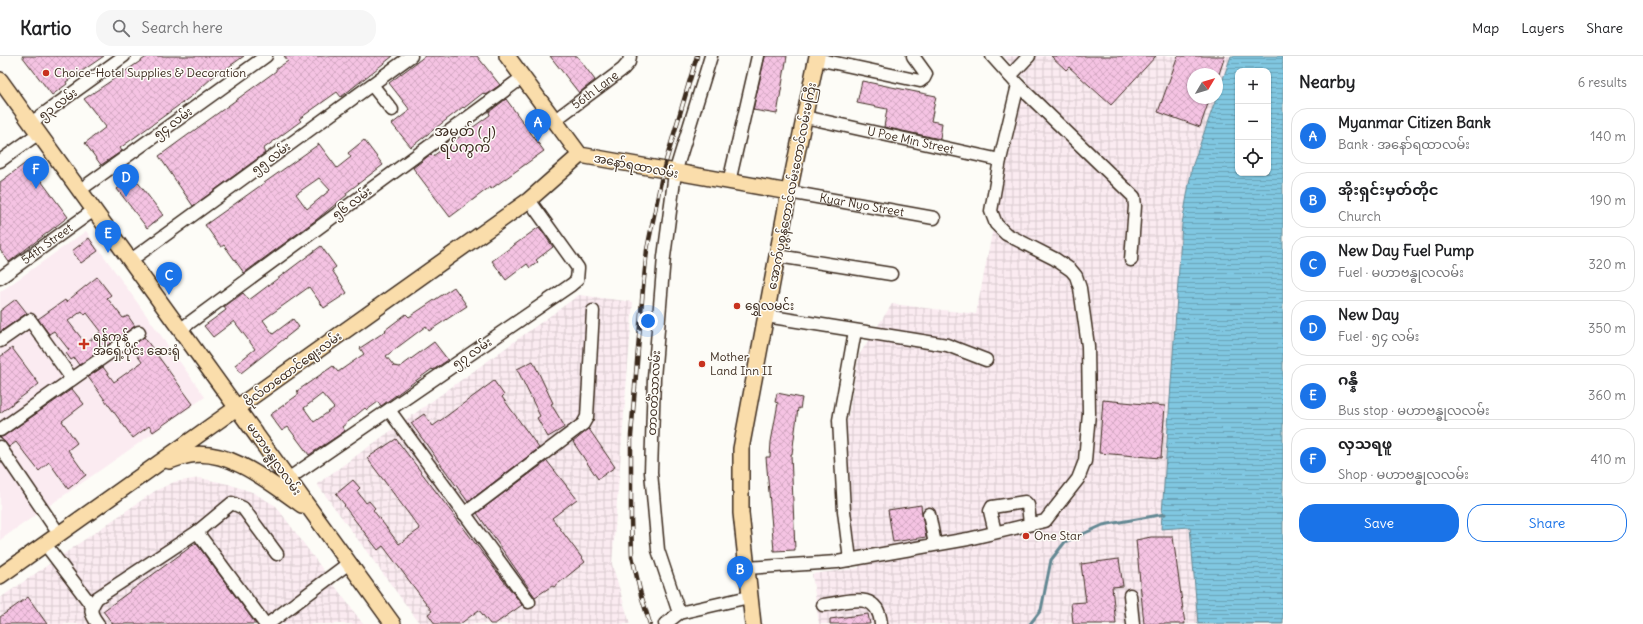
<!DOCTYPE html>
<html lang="en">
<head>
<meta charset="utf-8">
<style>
  body { margin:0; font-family:Delius,"Noto Sans Myanmar",sans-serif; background:#f6f6f6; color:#202124 }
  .controls { position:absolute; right:12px; top:12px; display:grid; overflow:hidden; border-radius:8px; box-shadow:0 1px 3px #0004 }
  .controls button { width:36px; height:36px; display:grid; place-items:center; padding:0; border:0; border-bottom:1px solid #e0e0e0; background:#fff; color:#202124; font:20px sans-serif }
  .compass { position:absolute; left:1187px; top:12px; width:36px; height:36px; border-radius:50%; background:#fff; box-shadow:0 1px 3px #0004; rotate:52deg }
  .you { position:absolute; left:648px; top:265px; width:14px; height:14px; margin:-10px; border:3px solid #fff; border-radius:50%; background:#1a73e8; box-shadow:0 0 0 6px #1a73e833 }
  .badge { display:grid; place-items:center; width:26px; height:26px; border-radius:50%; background:#1a73e8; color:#fff; font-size:13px; font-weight:700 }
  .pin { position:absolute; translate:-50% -33px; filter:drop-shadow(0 1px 2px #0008) }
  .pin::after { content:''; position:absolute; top:21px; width:14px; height:12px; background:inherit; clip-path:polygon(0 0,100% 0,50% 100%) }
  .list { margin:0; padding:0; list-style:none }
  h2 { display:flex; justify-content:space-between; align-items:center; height:52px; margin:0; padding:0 16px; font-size:17px }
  h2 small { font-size:13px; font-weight:400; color:#757577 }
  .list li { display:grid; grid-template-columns:26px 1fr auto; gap:12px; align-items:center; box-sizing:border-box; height:56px; margin:0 8px 8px; padding:0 8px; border:1px solid #e0e0e0; border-radius:16px }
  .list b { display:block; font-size:15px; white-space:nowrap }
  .list p { margin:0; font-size:13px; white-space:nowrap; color:#757577 }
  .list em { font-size:13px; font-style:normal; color:#757577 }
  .actions { display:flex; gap:8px; padding:12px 16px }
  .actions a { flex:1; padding:9px 0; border:1px solid #1a73e8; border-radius:16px; text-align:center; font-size:14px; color:#1a73e8 }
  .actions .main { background:#1a73e8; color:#fff }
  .icon { flex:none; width:22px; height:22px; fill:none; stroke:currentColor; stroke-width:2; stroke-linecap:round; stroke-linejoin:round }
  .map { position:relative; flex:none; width:1283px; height:568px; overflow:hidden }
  header { display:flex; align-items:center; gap:24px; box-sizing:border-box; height:56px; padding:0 20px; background:#fff; border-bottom:1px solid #e0e0e0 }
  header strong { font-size:19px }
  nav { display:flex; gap:22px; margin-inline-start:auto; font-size:14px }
  .search { width:280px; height:36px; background:#f6f6f6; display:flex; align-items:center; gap:10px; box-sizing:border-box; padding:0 14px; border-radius:16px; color:#757577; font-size:15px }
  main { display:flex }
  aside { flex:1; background:#fff }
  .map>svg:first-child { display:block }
  .built { fill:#fbebf1 }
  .industrial { fill:url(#industrial-grid) }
  .water { fill:url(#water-rules); stroke:#648893; fill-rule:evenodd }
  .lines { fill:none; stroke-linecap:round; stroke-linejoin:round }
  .stream { stroke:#648893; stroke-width:3 }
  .building { fill:url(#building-cross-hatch); stroke:#3b2a1e; fill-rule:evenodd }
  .minor-casing { stroke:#3b2a1e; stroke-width:15 }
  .major-casing { stroke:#3b2a1e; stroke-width:18 }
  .minor { stroke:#fdfcf7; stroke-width:12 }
  .major { stroke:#faddab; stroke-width:15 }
  .rail-casing { stroke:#3b2a1e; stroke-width:4.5 }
  .rail { stroke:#fdfcf7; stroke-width:3; stroke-dasharray:9; stroke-linecap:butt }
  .poi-dot { fill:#c8321e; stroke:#fdfcf7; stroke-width:1.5 }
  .labels { text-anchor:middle; stroke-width:3; stroke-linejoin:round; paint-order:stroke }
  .poi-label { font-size:12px; fill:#3b2a1e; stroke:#fdfcf7; text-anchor:start }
  .street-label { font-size:12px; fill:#3b2a1e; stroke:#fdfcf7 }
  .quarter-label { font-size:14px; fill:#3b2a1e; stroke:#fdfcf7 }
</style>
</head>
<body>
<header>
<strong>Kartio</strong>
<div class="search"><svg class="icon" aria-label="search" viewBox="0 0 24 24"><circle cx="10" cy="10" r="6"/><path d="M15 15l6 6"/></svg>Search here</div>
<nav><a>Map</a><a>Layers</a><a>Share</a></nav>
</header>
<main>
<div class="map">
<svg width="1283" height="568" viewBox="0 0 1283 568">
  <defs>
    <pattern id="industrial-grid" width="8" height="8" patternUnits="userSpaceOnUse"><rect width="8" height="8" fill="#fbebf1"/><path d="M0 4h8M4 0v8" fill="none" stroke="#d8cace"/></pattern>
    <pattern id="water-rules" width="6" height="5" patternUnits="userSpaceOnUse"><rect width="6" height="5" fill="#80c7e1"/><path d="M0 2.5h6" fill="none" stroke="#6aa2b6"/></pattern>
    <pattern id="building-cross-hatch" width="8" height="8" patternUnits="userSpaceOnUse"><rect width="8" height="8" fill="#f5c3e3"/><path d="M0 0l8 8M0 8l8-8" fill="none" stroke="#d3a8c2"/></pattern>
  </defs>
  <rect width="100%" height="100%" fill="#fdfcf7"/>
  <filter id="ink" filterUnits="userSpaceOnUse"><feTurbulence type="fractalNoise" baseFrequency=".025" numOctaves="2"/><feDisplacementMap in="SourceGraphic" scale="8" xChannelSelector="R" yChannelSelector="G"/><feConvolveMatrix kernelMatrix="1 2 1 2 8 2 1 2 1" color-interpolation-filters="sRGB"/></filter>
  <g filter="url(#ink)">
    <path class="built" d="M86,175L205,341L0,484V236Z"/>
    <path class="industrial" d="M1004,0H1231L1217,40V18H1193V42H1216L1192,111L1182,168L1161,473L1190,471L1198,568H819L812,518L859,512L851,456L847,367L859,299L892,248L976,258L998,147L1026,25Z
      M579,239L633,246L612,508L630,568H420L317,428Z
      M200,422L228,428L252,436L276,450L363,568H0V542L155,435L174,426Z"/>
    <path class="water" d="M1231,0H1283V568H1198L1190,471L1161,473L1182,168L1192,111ZM1238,15H1268V117H1238Z"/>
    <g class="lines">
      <path class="stream" d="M1030,568L1041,554L1051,504L1065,486L1103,469L1165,458"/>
    </g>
    <path class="building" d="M22,0H104L66,26L67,28L52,39Z
      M148,0H244L223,15L222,13L193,39L120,92L122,95L101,109L85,87L106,71L84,43Z
      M284,0H393L341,41L337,36L299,63L301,65L263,93L265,97L193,150L159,100L276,15V13L288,5Z
      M425,0H477L500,29L485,39L483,37L464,52L463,51L411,91L392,68L410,54L389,27Z
      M550,0H577L595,24L579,37Z
      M765,0H787L777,58L753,54Z
      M1051,0H1156L1111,49L1069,11L1066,14Z
      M1178,0H1225L1219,18H1193V42H1210L1200,71L1158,56Z
      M862,25L936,40L931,65L942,67L940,83L884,71L887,53L857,47Z
      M506,43L544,95L491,133L490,131L450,161L413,112L431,98L433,100L490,59L489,56Z
      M364,84L383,109L346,137L347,139L316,164L244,217L224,189L221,191L205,169L319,88L337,112L351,101L348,97ZM319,122L330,134L307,153L296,138Z
      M27,106L68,161L9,206L0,194V126Z
      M133,120L163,159L147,172L117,133Z
      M539,171L553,191L536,204L538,206L530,212L527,208L506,224L492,205Z
      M89,182L98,195L81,207L72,195Z
      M321,190L336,211L332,214L347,237L324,252L309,231L263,264L273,278L293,263L299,271L241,317L235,309L255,293L234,265L213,281L204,270L226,254L224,251L243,237L249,244Z
      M97,221L111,239L107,242L123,262L128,260L135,270L79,309L74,302L71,304L66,297L69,294L54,275L49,278L38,263L65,244L66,246ZM82,255L85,259L87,257L101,275L86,288L68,265Z
      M454,231L467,250L429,275L426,270L386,300L394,310L400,311L434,286L448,304L433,314L432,313L381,350L378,346L367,354L365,352L342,371L345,375L309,399L288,371L282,375L270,359L299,338L297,335L333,310L338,316L364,298L360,292L386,275L385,274L406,258L409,261ZM322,338L334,352L314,366L304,352Z
      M16,243L27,257L0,276V255Z
      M144,281L193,348L153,376L149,370L133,382L88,321L103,311L114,326L142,306L131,291Z
      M12,292L39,328L0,357V301Z
      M533,305L553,347L551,348L565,371L548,381L537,362L540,360L517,313Z
      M494,325L504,339L502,341L539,392L468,446L411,367L424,358L433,370Z
      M72,333L84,348L62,365L77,387L68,394L86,419L68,433L49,406L39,415L16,386L9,391L0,381L4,380Z
      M777,337L802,342L800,353L798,352L792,398H791L795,494L774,495L766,401H770L771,386L778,347L775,346Z
      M1103,344L1165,350L1161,402L1099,397Z
      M589,373L615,411L598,423L573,386Z
      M396,383L522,549L495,568H490L479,554L460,568H435L428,558L432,555L383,490L378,494L344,450L345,449L336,438L353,424L360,432L357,435L366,447L369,445L375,452L373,454L399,488L420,473L367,402Z
      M547,405L577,443L552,462L585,506L554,531L552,530L535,541L477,457Z
      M921,449L922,459L926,481L893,486L888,454Z
      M1151,481H1173L1185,568H1144L1136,484Z
      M196,487L256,568H113L103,555Z
      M1119,503L1123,530L1112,531L1116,568H1073L1071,547L1086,546L1081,508Z
      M28,541L47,568H0V561Z
      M868,558L870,568H830V563Z"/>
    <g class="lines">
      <defs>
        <g id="minor">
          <path d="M992,0L1018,29L1134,141L1135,150L1131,204"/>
          <path d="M817,3L920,25L924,22L926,18L913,0"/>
          <path d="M1010,20L1029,0"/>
          <path d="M372,29L392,54"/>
          <path id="s1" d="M805,61L1000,104"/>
          <path id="s2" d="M555,64L623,13L629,6L630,0"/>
          <path d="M31,67L124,0"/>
          <path d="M0,105L39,77"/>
          <path d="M729,126L758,0"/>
          <path d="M80,134L266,0"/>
          <path id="s3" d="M789,136L934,162"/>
          <path d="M778,200L891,218"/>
          <path d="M131,204L411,0"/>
          <path id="s4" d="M0,222L94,154"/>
          <path d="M766,260L947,289L986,304"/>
          <path d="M181,273L523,21"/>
          <path d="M0,285L30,264L72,323"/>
          <path d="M389,354L529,546"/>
          <path d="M0,374L139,276"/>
          <path d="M0,391L59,478"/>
          <path d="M288,423L571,229L577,224L578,212L529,144"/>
          <path d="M464,458L583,368L587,361L593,255"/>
          <path d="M929,458L935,488"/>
          <path d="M197,476L265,568"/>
          <path d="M995,476L990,455L992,451L1025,446L1028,449L1030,468"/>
          <path d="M45,488L92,550"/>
          <path d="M850,504L844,455L839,364L855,275"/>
          <path d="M747,512L837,506L968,483L1045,465L1078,423L1085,405L1089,357L1088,290L1080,232L1076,220L1071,214L1055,203L1006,178L996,168L991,155L1000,104L1018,29"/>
          <path d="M1130,539L1133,568"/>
          <path d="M823,549C848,546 878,533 881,568"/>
          <path d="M679,557L658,494L651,416L654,322L664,201L675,117L711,0"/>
          <path d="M98,568C90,557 89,554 97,542L197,476L232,447L243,452L277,498"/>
          <path d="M268,568L349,507"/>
          <path d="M665,568L679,557L749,541"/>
        </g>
        <path id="major" d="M507,0L580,99L789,136
          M0,24L393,568
          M169,405C176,403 183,400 190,399C231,393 270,427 302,449
          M0,520L529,144L580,99
          M753,568L741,457V393L789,136L817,0"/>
      </defs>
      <use href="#minor" class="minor-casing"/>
      <use href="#major" class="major-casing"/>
      <use href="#minor" class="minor"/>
      <use href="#major" class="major"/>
      <defs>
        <path id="rail" d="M650,568L641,539L632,500L631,462V380L643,232L647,194L663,115L697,0"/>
      </defs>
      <use href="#rail" class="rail-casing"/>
      <use href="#rail" class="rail"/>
    </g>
  </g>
  <g class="poi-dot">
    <circle cx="46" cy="17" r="4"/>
    <circle cx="737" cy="250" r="4"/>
    <path d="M82 282h4v4h4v4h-4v4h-4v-4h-4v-4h4z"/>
    <circle cx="702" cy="308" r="4"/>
    <circle cx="1026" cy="480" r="4"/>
  </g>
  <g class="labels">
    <g class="poi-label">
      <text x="54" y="21">Choice-Hotel Supplies &amp; Decoration</text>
      <text x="745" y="254">ရွှေလမင်း</text>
      <text x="93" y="285">ရန်ကုန်<tspan x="93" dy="14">အရှေ့ပိုင်း ဆေးရုံ</tspan></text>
      <text x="710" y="305">Mother<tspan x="710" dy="14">Land Inn II</tspan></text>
      <text x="1034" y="484">One Star</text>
    </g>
    <g class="street-label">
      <text dy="4" stroke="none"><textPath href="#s2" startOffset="50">56th Lane</textPath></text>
      <text transform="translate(58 48) rotate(-36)" y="4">၅၃ လမ်း</text>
      <text transform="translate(173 67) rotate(-36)" y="4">၅၄ လမ်း</text>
      <text dy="4" stroke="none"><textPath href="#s1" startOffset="108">U Poe Min Street</textPath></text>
      <text transform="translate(271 102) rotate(-36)" y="4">၅၅ လမ်း</text>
      <text transform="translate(636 110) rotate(11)" y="4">အနော်ရထာလမ်း</text>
      <text transform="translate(792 130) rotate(-79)" y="4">အောက်ပုစွန်တောင်လမ်းတောင်လမ်းမကြီး</text>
      <text transform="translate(352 147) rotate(-36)" y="4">၅၆ လမ်း</text>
      <text dy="4" stroke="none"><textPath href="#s3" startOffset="74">Kyar Nyo Street</textPath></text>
      <text dy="4" stroke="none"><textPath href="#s4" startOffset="58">54th Street</textPath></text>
      <text transform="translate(472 297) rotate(-34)" y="4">၅၇ လမ်း</text>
      <text transform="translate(293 313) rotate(-36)" y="4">ဗိုလ်တထောင်ဈေးလမ်း</text>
      <text transform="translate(654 337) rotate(-87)" y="4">တာဝတိံသာလမ်း</text>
      <text transform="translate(274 403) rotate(55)" y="4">မဟာဗန္ဓုလလမ်း</text>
    </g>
    <g class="quarter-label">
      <text x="465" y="80">အမှတ် (၂)<tspan x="465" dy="16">ရပ်ကွက်</tspan></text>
    </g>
  </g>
</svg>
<div class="controls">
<button>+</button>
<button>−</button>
<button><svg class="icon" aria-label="locate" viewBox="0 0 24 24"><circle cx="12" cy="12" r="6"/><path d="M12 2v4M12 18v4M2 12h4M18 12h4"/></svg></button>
</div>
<svg class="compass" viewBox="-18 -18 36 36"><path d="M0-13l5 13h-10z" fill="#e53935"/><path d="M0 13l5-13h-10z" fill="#757577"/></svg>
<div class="you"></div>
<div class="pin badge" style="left:538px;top:86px">A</div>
<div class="pin badge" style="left:740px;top:533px">B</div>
<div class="pin badge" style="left:169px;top:239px">C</div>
<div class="pin badge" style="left:126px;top:141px">D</div>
<div class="pin badge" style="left:108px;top:197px">E</div>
<div class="pin badge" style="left:36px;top:133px">F</div>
</div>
<aside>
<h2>Nearby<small>6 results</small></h2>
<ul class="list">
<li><span class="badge">A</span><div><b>Myanmar Citizen Bank</b><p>Bank · အနော်ရထာလမ်း</p></div><em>140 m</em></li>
<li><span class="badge">B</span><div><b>အိုးရှင်းမှတ်တိုင</b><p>Church</p></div><em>190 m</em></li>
<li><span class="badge">C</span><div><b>New Day Fuel Pump</b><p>Fuel · မဟာဗန္ဓုလလမ်း</p></div><em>320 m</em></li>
<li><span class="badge">D</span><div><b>New Day</b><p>Fuel · ၅၄ လမ်း</p></div><em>350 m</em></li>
<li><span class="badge">E</span><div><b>ဂန္နီ</b><p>Bus stop · မဟာဗန္ဓုလလမ်း</p></div><em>360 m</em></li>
<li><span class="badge">F</span><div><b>လှသရဖူ</b><p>Shop · မဟာဗန္ဓုလလမ်း</p></div><em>410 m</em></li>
</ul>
<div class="actions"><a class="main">Save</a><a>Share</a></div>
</aside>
</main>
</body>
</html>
